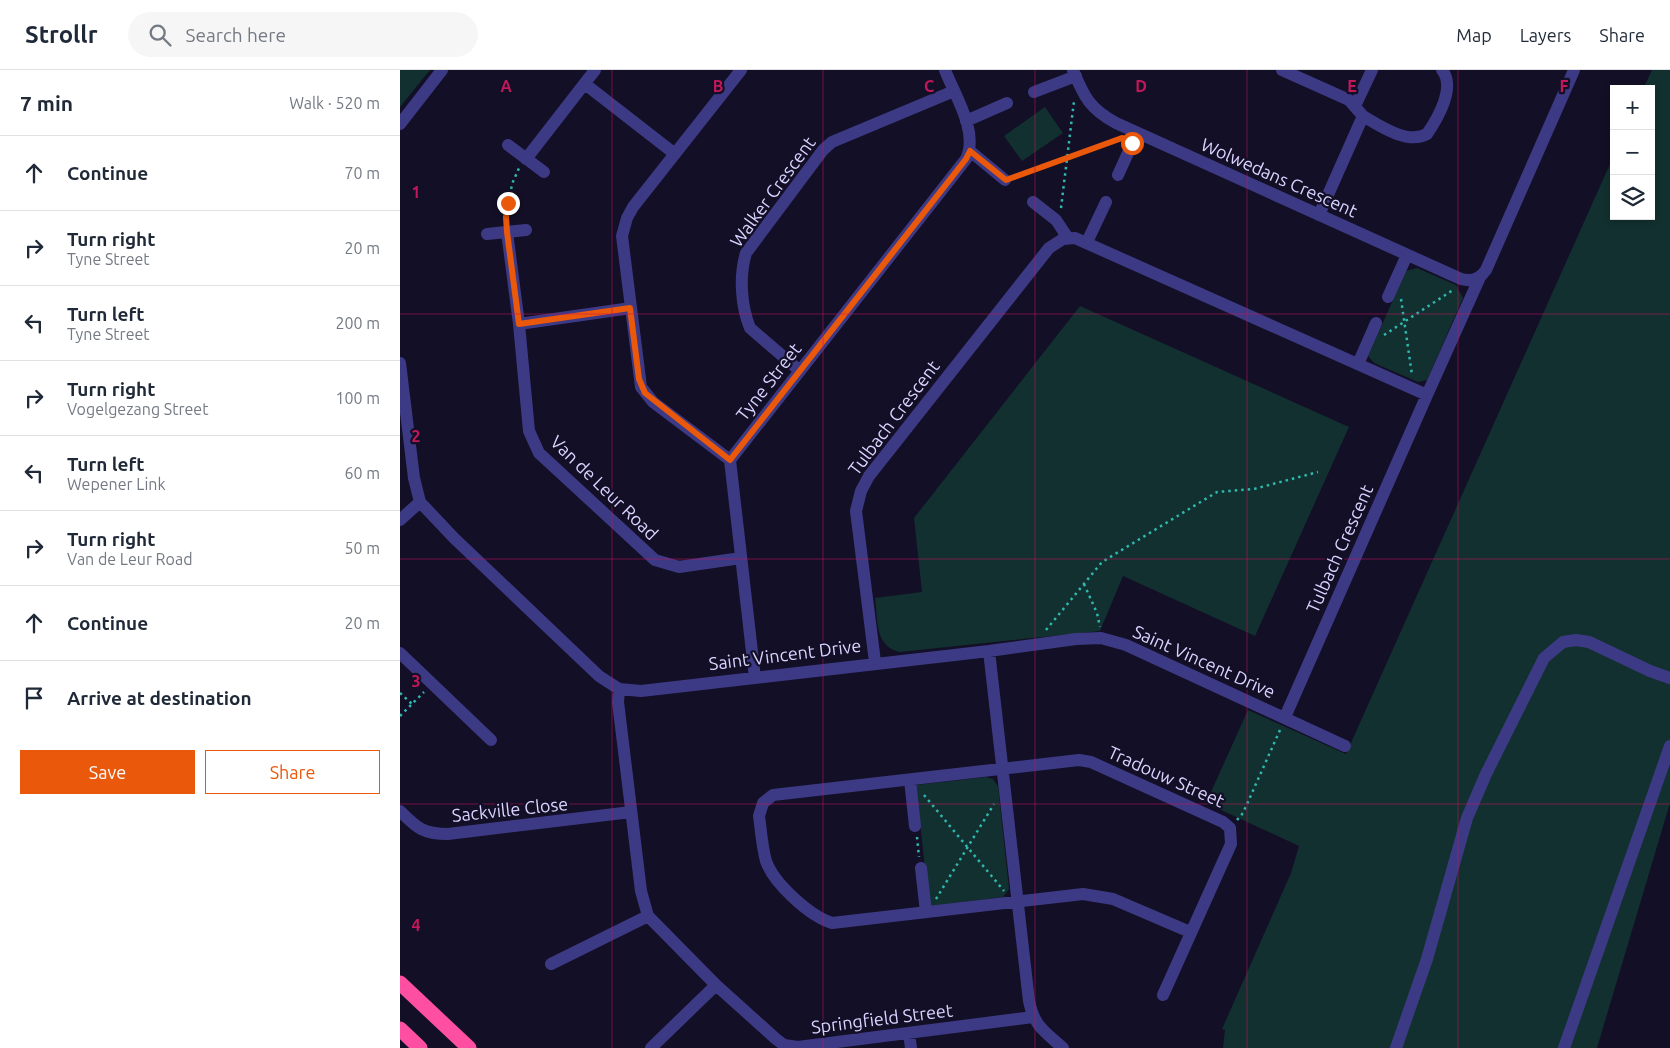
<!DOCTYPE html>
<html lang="en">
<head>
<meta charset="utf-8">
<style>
  body { margin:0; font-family:Ubuntu,sans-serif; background:#f6f6f7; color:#1f2937 }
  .controls { position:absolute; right:15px; top:15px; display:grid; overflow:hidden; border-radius:0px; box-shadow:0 2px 8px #0003 }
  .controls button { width:45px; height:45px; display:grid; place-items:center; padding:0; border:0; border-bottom:1px solid #e0e1e3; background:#fff; color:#1f2937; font:25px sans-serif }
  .stop { position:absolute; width:15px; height:15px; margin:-11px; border:4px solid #ea580c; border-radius:50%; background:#fff }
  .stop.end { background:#ea580c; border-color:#fff; box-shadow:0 1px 5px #0008 }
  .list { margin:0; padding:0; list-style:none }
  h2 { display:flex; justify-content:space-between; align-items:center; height:65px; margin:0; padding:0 20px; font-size:21px }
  h2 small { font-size:16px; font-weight:400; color:#747a83 }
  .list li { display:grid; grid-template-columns:32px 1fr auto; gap:15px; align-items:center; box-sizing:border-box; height:75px; padding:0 20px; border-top:1px solid #e0e1e3 }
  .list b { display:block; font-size:19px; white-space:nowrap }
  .list p { margin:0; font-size:16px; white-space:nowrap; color:#747a83 }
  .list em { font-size:16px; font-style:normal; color:#747a83 }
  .actions { display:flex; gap:10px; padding:15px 20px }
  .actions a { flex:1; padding:11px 0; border:1px solid #ea580c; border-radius:0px; text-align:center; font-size:18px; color:#ea580c }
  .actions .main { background:#ea580c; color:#fff }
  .icon { flex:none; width:28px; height:28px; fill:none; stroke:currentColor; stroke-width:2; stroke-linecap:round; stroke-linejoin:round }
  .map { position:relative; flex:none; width:1270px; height:978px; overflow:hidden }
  header { display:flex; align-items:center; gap:30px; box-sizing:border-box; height:70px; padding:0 25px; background:#fff; border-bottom:1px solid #e0e1e3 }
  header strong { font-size:24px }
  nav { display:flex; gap:28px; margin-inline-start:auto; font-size:18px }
  .search { width:350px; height:45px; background:#f6f6f7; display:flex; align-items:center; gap:12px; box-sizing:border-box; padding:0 18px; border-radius:28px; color:#747a83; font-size:19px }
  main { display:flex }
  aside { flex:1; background:#fff }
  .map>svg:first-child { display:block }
  .green { fill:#12302f }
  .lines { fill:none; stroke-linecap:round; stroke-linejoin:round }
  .path { stroke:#2fb8b0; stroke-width:2.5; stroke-dasharray:2.5 4; stroke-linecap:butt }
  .minor { stroke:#3d3a85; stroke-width:12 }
  .highway { stroke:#ff4fa3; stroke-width:15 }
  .route { stroke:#ea580c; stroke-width:6 }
  .grid { fill:none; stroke:#c2185b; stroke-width:1; stroke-opacity:0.55 }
  .labels { text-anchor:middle; stroke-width:4.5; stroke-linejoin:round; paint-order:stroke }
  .street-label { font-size:18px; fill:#d9d4ff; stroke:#130f26 }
  .grid-label { font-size:16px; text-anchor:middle; font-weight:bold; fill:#c2185b; stroke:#130f26; stroke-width:4.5; stroke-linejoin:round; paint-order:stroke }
</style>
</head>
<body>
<header>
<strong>Strollr</strong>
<div class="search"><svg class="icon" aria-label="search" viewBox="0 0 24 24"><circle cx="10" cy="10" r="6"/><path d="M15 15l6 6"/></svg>Search here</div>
<nav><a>Map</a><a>Layers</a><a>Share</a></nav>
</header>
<main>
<aside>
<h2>7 min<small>Walk · 520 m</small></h2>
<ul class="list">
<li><svg class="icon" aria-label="ahead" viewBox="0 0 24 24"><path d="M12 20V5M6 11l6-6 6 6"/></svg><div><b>Continue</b></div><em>70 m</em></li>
<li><svg class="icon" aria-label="right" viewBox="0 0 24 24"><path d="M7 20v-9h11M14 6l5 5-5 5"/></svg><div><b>Turn right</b><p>Tyne Street</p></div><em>20 m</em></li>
<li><svg class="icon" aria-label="left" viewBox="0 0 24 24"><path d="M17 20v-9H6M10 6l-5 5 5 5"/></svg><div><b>Turn left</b><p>Tyne Street</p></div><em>200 m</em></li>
<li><svg class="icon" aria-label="right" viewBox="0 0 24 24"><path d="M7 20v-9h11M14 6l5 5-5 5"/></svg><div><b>Turn right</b><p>Vogelgezang Street</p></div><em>100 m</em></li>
<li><svg class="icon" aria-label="left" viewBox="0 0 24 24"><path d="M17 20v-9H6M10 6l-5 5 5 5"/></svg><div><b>Turn left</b><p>Wepener Link</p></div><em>60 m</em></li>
<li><svg class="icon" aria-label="right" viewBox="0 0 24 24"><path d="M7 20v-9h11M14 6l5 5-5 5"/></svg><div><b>Turn right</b><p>Van de Leur Road</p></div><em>50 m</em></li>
<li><svg class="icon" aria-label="ahead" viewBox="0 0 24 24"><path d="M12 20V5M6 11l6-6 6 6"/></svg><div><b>Continue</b></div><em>20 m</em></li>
<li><svg class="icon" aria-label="arrive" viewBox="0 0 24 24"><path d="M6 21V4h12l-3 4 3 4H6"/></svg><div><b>Arrive at destination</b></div></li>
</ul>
<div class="actions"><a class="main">Save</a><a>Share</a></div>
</aside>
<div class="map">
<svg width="1270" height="978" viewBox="0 0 1270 978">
  <rect width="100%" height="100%" fill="#130f26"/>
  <path class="green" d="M0,0H30L0,37Z
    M1252,0H1270V733L1197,978H823L825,960L822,959L891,803L899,776L806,733L848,640L946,684L1214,85V146H1251V19H1243Z
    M645,37L663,63L622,91L604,66Z
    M1017,198L1056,215L1063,228L1027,310L1018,312L974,293L968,286L1006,201Z
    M680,236L949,357L855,566L723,506L700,561L500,582C474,577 478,548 475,528L522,522L514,448Z
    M586,707L593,709L598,716L609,819L603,827L529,836L516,715Z"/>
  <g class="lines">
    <path class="path" d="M616,106L722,68
      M661,138L674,31
      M106,151L112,114L119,98
      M1001,229L1012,305
      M984,265L1053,220
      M684,514L697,543L700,557
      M646,560L702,492L817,422L854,419L918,402
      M0,623L12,634
      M0,646L24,622
      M524,725L604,821
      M837,750L843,743L880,660
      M517,767L519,787
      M536,829L594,734"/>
    <path class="minor" d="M673,0C684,27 690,39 716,53L1061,209C1072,212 1080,209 1086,200L1174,0
      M882,0L949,30L963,46L919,145
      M185,14L275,84
      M634,22L676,6
      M955,36L972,0
      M963,46C980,56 1008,75 1027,64C1038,48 1056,17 1042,0
      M566,51L607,33
      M0,54L42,0
      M108,75L144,102
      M570,81L605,110
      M126,89L195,0
      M718,105L737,63
      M633,132L656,150L668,168
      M107,162L119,254L129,361L139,383L255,490L279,497L341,488
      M87,164L126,160
      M687,172L706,132
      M988,227L1007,185
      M119,254L231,238
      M0,293L14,408L20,432L54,468L199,606L219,619L241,621L589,581L676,569L701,568L726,575L945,676
      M958,294L976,253
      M400,301L350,258C341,236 339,206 346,183L423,80L432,72L554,21
      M1027,325L1080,207
      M330,390L253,332L241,317L222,166L227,148L233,137L341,0
      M0,450L20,432
      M589,581L629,931C634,956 644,961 663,978
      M0,583L91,670
      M475,592L456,441L461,421L469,406L649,178L663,169L675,168L1027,325L885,647
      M355,608L330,390L566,89C579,62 555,26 545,0
      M219,619L218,632L241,821L248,846L316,915L376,969L384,975L398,977L633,947
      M510,710L515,756
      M0,741C17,758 23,764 48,764L231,742
      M521,798L526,842
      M151,894L248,846
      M763,925L831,774L830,758L823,752L691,692L679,690L373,725L363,733L359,746C361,760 362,777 366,791C374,814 410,846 432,853L683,824L713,829L790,862
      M509,963L511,978
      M251,978L316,915
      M996,978L1027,889L1067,748L1086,704L1144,588L1163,572L1176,570L1189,572L1250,601L1270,608
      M1164,978L1270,676"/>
    <path class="highway" d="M0,913L69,978
      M0,959L20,978"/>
  </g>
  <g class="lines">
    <path class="route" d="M108,133L106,147L107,162L119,254L230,238L239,309L245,323L330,390L566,89L570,81L606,110L722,68L732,73"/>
  </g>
  <path class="grid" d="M212,0V978M423,0V978M635,0V978M847,0V978M1058,0V978M0,244H1270M0,489H1270M0,734H1270"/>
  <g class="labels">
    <g class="street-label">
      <text transform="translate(879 108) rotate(24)" y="6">Wolwedans Crescent</text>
      <text transform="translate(373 122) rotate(-54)" y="6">Walker Crescent</text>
      <text transform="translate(369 312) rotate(-52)" y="6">Tyne Street</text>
      <text transform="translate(494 348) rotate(-53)" y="6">Tulbach Crescent</text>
      <text transform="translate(204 418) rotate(44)" y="6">Van de Leur Road</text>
      <text transform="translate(940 479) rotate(-66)" y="6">Tulbach Crescent</text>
      <text transform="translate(385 585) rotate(-7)" y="6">Saint Vincent Drive</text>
      <text transform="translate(804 592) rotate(24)" y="6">Saint Vincent Drive</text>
      <text transform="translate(766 707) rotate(24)" y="6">Tradouw Street</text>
      <text transform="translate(110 740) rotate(-6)" y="6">Sackville Close</text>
      <text transform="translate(482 949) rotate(-7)" y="6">Springfield Street</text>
    </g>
  </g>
  <g class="grid-label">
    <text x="106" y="22">A</text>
    <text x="318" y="22">B</text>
    <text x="529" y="22">C</text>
    <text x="741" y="22">D</text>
    <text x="952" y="22">E</text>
    <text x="1164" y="22">F</text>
    <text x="16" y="128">1</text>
    <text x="16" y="372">2</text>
    <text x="16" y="617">3</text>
    <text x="16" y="861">4</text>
  </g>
</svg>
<div class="controls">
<button>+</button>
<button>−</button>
<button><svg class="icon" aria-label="layers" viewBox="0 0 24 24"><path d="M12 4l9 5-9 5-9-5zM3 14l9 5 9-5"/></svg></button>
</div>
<div class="stop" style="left:732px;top:73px"></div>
<div class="stop end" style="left:108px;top:133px"></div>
</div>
</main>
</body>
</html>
